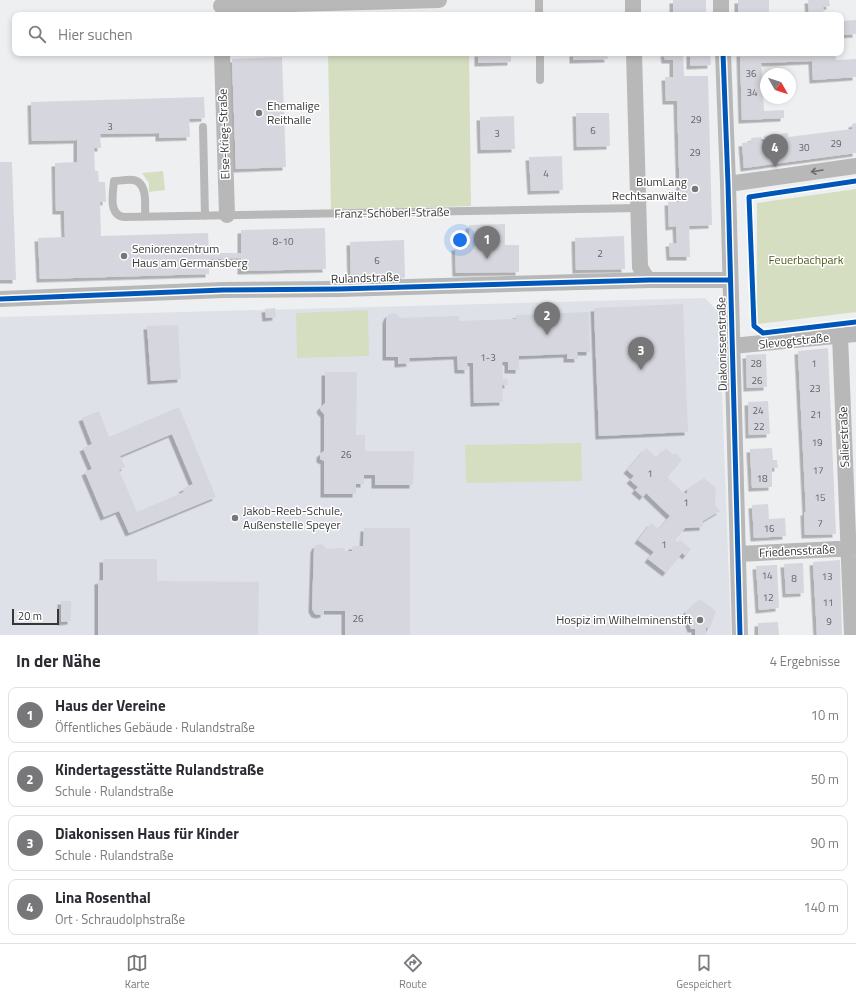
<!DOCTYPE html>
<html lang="de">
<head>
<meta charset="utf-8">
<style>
  body { margin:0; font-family:"Titillium Web",sans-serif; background:#f2f2f3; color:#2b2b33 }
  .compass { position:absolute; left:760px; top:68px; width:36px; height:36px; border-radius:50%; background:#fff; box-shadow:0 2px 6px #0003; rotate:129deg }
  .scale { position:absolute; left:12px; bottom:10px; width:47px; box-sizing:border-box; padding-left:4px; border:2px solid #373738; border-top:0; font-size:11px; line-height:14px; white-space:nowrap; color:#373738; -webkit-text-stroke:3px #fff; paint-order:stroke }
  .you { position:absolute; left:460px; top:240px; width:14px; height:14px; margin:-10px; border:3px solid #fff; border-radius:50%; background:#1a73e8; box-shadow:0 0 0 6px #1a73e833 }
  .badge { display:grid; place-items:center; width:26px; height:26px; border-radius:50%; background:#777779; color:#fff; font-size:13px; font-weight:700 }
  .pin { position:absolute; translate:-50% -33px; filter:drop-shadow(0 1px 2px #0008) }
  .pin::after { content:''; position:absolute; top:21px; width:14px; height:12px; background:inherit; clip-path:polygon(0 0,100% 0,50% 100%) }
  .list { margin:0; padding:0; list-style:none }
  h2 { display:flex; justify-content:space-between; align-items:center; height:52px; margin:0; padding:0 16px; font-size:17px }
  h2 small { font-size:13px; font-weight:400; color:#7c7c81 }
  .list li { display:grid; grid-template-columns:26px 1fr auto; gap:12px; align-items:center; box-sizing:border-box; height:56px; margin:0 8px 8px; padding:0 8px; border:1px solid #e1e1e2; border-radius:8px }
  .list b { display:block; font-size:15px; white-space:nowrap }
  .list p { margin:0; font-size:13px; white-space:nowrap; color:#7c7c81 }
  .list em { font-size:13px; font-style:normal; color:#7c7c81 }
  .icon { flex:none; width:22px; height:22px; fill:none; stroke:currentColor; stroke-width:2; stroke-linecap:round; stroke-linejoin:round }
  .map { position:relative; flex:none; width:856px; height:635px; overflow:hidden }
  .search { position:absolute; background:#fff; box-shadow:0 2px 6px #0003; left:12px; right:12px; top:12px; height:44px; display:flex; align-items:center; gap:10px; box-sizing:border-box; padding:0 14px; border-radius:8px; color:#7c7c81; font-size:15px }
  .sheet { height:308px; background:#fff }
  nav { display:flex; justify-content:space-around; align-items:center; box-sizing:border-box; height:56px; border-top:1px solid #e1e1e2; background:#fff; font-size:11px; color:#7c7c81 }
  nav a { display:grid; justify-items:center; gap:2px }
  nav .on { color:#777779 }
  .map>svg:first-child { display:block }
  .built { fill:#dfe1e8 }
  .green { fill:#d6dec1 }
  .building { fill:#d6d6de; fill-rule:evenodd; filter:url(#shadow) }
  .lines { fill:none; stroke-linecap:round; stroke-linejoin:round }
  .lane { stroke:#b8b8b8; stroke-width:8 }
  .street { stroke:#b8b8b8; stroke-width:16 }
  .cycleway-casing { stroke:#fff; stroke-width:8 }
  .cycleway { stroke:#0057b8; stroke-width:5 }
  .oneway { stroke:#6b6b6b }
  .poi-dot { fill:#777779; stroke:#fff; stroke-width:1.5 }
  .labels { text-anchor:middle; stroke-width:3; stroke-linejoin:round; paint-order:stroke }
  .number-label { font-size:10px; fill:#636366 }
  .poi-label { font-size:12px; fill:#373738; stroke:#fff; text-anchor:start }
  .street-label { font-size:12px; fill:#373738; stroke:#fff }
  .park-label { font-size:12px; fill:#4e5c19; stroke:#fff }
</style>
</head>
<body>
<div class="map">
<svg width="856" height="635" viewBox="0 0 856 635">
  <defs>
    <filter id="shadow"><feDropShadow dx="-3.5" dy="3.5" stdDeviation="0" flood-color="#0004"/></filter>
  </defs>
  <rect width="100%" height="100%" fill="#eeeff1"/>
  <path class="built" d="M705,298L719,313L731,635H0V317Z"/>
  <path class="green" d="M328,53H469L471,206L331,210Z
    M163,171L165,190L149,192V183L142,173Z
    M856,189V312L757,324V203Z
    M368,310L369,356L297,358L296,313Z
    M581,443L582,481L466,483L465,445Z"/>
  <path class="building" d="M673,0H706V12L673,13Z
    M738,0H769V13L738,14Z
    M808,0H829L830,6L823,7L824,15H809Z
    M856,20V34L843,35V47H841V21Z
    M478,53H511V62L478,63Z
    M573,53H607L608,59L573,60Z
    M664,53H683L684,76H708L712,225L689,226L690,257H670L669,243H677L676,226L669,227L668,202H680L677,101H666L665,77H673V60H665Z
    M690,53H710L711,65L690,66Z
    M740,53H771V55L780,54V56L811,55V53H835L836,60L856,59V77L813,80L812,61L761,63L764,111L784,110V118L742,120Z
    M282,57L286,167L236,169L232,59Z
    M204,97L205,118L189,119L190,137L159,138V133L100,134L101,148H94L95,171H98L99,182H105L106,202H100L101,236L208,233L209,253H241V230L325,228L326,269L241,271V258L209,259V274L40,279L38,238L65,237L64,211H56L55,163L77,162V140L32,141L31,102Z
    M576,113H609L610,146L577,147Z
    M514,116L515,149L481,150L480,117Z
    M856,123V153L744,168L742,143L751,142V138L761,137V142L765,141L764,136L788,133V137L852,129V124Z
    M562,156L563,190L531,191L529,157Z
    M0,162H12L16,280H0Z
    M505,224V245H519V272L456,273L455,247L469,246V225Z
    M624,236L625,269L576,270L575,238Z
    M404,240L405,278L351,279L350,242Z
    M683,304L688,432L599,436L594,308Z
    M275,308L276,317L266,318L265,309Z
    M589,312L590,352H577L578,359H567V354L519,356V370H508V362H502L503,379H507L508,385H502L503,402L474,403L473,363H467L468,370H458L457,356L409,358L410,363L398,364V357H386V320L388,315L392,313L397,314L400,318L459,316V321L516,319V315Z
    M178,325L181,379L151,381L147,326Z
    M828,348L836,534L805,535L804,512H806L798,351Z
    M766,354L767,387L747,388L746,355Z
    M325,372H357L356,435H365V451H414L413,485H375V475H364V484H356V494H324V461L320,459V454L324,451V414L321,411L320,408L325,403Z
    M768,401L770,434L749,435L748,402Z
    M179,407L216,497L129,533L119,511L104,517L85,472L92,469L83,448L92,444L82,418L99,411L109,437ZM172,434L193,484L182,489L184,492L137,512L119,470L125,467L120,456Z
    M646,448L657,458L666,448L673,455L675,453L682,460L667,477L684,493H687L688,488L704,478L716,488L715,505L720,511L703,521V527L685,528L675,540L678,542L680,540L691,549L686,556L682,553L666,573L648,559L654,552L638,540L651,523L659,529L670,516L646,493L643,497L635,490L638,487L630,480L634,476L627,470Z
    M772,448L773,460H777L778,468H772V487L752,488L750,449Z
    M768,504L769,519L785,518L786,536L754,538L752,505Z
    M364,528H410V635H345V611H324V614L320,615L315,614L312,609L314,549L316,545L322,544L327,549L344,548L345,551H352V546H363Z
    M103,559H157V581L259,582L258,635H98V581L103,580Z
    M840,560L842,635H817L813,562Z
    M803,563L804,593L786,594L784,564Z
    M777,565L779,608L759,610L756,566Z
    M700,599L716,611L710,628H706V635H695V629H691L685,612Z
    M61,601H71V621L61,622Z
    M778,622L779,635H758V623Z"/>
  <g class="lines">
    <path class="lane" d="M539,0V15
      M540,53V80
      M203,127L205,216
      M145,216C145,206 148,182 133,180C127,179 120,181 114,181C113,193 108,215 124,217L639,208"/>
    <path class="street" d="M633,0V15
      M721,0V15
      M221,6L439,0
      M222,53L227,215
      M634,53L640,267L645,276L650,280
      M723,53L728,184L740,635
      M728,184L856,166
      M0,299L223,290L339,289L650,280H730
      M840,336L852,635
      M732,346L856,334
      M738,554L856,548"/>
    <defs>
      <path id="cycleway" d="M723,53L728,184L740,635
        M856,181L749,197L754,326L763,333L856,322
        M0,299L223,290L339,289L650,280H730"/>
    </defs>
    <use href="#cycleway" class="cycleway-casing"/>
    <use href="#cycleway" class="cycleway"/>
  </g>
  <defs><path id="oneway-shaft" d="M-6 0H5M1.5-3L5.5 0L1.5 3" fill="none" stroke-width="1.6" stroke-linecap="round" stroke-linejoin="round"/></defs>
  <use class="oneway" href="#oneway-shaft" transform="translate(817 171) rotate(171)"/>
  <g class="poi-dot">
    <circle cx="259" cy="113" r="4"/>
    <circle cx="695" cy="189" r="4"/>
    <circle cx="124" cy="256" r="4"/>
    <circle cx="235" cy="518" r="4"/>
    <circle cx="700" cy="620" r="4"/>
  </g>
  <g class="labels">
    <g class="number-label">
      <text x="751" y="77">36</text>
      <text x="752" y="96">34</text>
      <text x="696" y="123">29</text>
      <text x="110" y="130">3</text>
      <text x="593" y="134">6</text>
      <text x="497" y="137">3</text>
      <text x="836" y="147">29</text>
      <text x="804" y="151">30</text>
      <text x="695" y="156">29</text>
      <text x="546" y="177">4</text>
      <text x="283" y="245">8-10</text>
      <text x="600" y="257">2</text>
      <text x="377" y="264">6</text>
      <text x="488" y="361">1-3</text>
      <text x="756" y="367">28</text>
      <text x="814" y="367">1</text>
      <text x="757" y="384">26</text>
      <text x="815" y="392">23</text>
      <text x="758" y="414">24</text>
      <text x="816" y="418">21</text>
      <text x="759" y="430">22</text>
      <text x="817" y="446">19</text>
      <text x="346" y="458">26</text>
      <text x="818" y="474">17</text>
      <text x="650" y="477">1</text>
      <text x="762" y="482">18</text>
      <text x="820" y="501">15</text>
      <text x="686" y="506">1</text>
      <text x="820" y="527">7</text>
      <text x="769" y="532">16</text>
      <text x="664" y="548">1</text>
      <text x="767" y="579">14</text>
      <text x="827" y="580">13</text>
      <text x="794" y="582">8</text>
      <text x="768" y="601">12</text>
      <text x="828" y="606">11</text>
      <text x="358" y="622">26</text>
      <text x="829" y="625">9</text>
    </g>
    <g class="poi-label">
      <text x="267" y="110">Ehemalige<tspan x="267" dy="14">Reithalle</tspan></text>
      <text x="687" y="186" text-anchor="end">BlumLang<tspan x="687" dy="14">Rechtsanwälte</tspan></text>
      <text x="132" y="253">Seniorenzentrum<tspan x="132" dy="14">Haus am Germansberg</tspan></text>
      <text x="243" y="515">Jakob-Reeb-Schule,<tspan x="243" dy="14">Außenstelle Speyer</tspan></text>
      <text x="692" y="624" text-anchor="end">Hospiz im Wilhelminenstift</text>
    </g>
    <g class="street-label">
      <text transform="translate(224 134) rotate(-92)" y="4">Else-Krieg-Straße</text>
      <text transform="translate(392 213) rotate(-1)" y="4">Franz-Schöberl-Straße</text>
      <text transform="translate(365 278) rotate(-2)" y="4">Rulandstraße</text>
      <text transform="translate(794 341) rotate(-6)" y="4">Slevogtstraße</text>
      <text transform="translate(722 344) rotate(-91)" y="4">Diakonissenstraße</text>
      <text transform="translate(844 437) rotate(-92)" y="4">Salierstraße</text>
      <text transform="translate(797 551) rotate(-3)" y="4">Friedensstraße</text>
    </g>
    <g class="park-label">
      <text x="806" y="264">Feuerbachpark</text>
    </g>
  </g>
</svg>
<svg class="compass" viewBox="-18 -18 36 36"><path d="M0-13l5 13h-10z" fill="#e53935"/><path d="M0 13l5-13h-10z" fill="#7c7c81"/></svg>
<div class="scale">20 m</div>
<div class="you"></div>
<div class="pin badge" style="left:487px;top:259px">1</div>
<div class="pin badge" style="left:547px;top:335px">2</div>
<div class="pin badge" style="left:641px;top:370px">3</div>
<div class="pin badge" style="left:775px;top:167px">4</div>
<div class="search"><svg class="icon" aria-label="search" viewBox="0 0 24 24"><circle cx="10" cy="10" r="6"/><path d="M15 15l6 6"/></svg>Hier suchen</div>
</div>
<section class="sheet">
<h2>In der Nähe<small>4 Ergebnisse</small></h2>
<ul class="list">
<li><span class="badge">1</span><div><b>Haus der Vereine</b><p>Öffentliches Gebäude · Rulandstraße</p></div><em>10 m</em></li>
<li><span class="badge">2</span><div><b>Kindertagesstätte Rulandstraße</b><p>Schule · Rulandstraße</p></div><em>50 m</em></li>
<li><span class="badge">3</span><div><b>Diakonissen Haus für Kinder</b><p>Schule · Rulandstraße</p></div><em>90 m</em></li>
<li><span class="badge">4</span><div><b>Lina Rosenthal</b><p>Ort · Schraudolphstraße</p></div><em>140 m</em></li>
</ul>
</section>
<nav>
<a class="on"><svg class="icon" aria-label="map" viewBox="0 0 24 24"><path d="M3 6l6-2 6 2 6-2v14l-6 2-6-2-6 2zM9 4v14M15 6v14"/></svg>Karte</a>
<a><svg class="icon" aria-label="directions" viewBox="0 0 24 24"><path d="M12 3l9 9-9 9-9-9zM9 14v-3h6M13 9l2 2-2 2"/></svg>Route</a>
<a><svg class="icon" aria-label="saved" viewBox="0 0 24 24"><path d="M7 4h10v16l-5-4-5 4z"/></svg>Gespeichert</a>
</nav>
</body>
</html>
